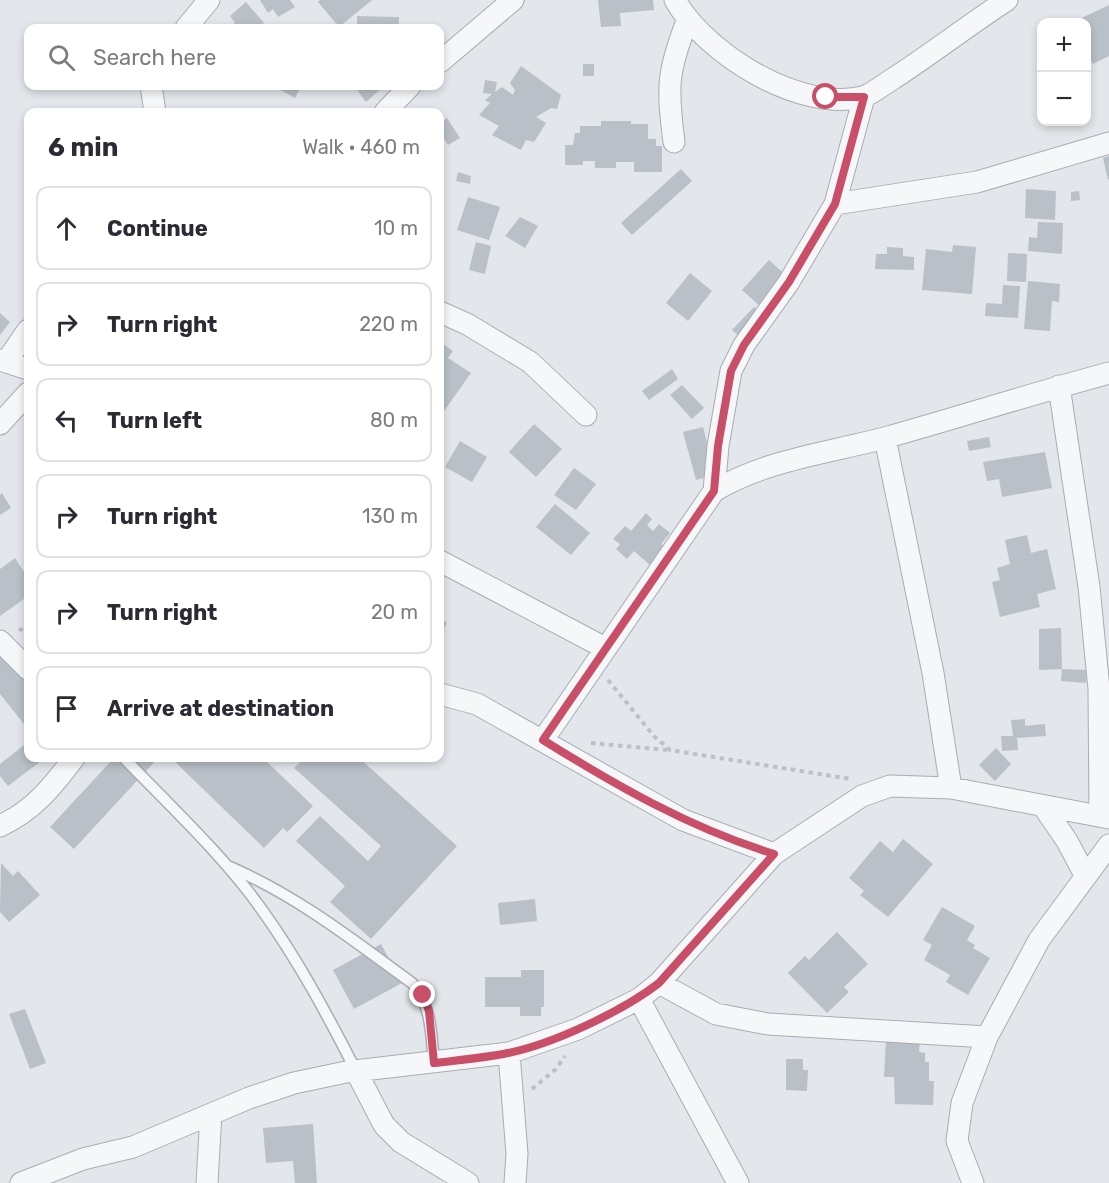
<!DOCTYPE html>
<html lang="en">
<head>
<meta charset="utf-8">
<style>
  body { margin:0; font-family:Rubik,sans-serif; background:#f7f7f7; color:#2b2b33 }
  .controls { position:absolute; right:18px; top:18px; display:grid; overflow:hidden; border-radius:12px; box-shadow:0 3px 9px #0003 }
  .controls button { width:54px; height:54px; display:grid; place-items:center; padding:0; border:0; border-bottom:2px solid #e1e1e2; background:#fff; color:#2b2b33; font:30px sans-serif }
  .stop { position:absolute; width:18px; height:18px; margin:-14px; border:4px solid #c94f69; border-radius:50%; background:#fff }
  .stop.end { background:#c94f69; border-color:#fff; box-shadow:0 2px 6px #0008 }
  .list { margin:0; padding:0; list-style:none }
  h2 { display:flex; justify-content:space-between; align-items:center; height:78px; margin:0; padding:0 24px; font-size:26px }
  h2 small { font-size:20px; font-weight:400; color:#7c7c81 }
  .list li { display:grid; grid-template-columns:39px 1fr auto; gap:18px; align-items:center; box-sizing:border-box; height:84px; margin:0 12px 12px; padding:0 12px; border:2px solid #e1e1e2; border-radius:12px }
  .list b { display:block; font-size:22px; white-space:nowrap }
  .list em { font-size:20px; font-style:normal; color:#7c7c81 }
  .icon { flex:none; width:33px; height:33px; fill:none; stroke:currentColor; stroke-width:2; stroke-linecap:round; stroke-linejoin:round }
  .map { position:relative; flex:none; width:1109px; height:1183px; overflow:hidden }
  .search { position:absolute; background:#fff; box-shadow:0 3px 9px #0003; left:24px; top:24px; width:420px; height:66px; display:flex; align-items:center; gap:15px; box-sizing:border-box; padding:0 21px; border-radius:12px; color:#7c7c81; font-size:22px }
  .panel { position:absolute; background:#fff; box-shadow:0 3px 9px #0003; left:24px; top:108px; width:420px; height:654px; border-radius:12px }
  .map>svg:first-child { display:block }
  .building { fill:#bac0c7 }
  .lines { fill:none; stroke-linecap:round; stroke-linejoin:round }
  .service-casing { stroke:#a8adb4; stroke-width:13 }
  .minor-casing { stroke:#a8adb4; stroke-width:23 }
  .path { stroke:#bdc1c6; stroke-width:4; stroke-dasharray:4.5 4.5; stroke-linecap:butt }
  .service { stroke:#f6f7f9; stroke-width:10 }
  .minor { stroke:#f6f7f9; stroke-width:21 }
  .route { stroke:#c94f69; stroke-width:8 }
</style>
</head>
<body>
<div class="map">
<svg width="1109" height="1183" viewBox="0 0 1109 1183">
  <rect width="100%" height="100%" fill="#e3e6ea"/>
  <path class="building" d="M260,0H290L295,7L278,17L273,9L268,13Z
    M320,0H372L339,27L318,2Z
    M598,0H653L654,10L620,13L621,26L601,27Z
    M246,2L264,23L257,28H228L235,23L230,16Z
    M1109,5V56L1093,64L1086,50V22H1073Z
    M357,16L399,17V28H357Z
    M583,64H594V76H583Z
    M521,66L561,95L557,109L551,108L536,117L546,123L534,142L526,140L521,150L492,135L499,126L479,115L490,103L485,100L492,94L483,93L485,80L497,82L495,92L502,87L513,95L515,90L510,83Z
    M280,86H301L295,98L279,89Z
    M354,86H384L366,102Z
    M447,118L460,138L448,145L440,132V123Z
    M601,121H631V124H648V139H656V146H662V172H634V162H616V168H595V161H583V165H565V145H573L575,133H580V126H601Z
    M1109,156V179L1108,180L1103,158Z
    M681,169L692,181L632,235L621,223Z
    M458,172L471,176L470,184L456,181Z
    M1026,189L1056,191L1055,220L1025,218Z
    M1079,191L1080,200L1071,201V192Z
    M468,197L500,207L489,240L457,230Z
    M520,217L538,226L525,248L505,236Z
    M1038,222L1063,223L1062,254L1028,251L1029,237L1037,238Z
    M476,242L491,246L485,274L469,270Z
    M953,245L976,247L972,294L922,290L926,249L952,252Z
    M887,247L903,248V256L914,257V270L875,269L876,254H887Z
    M1008,253L1027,254L1026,282L1007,281Z
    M769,260L789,278L762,308L742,290Z
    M690,273L712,291L688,321L666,303Z
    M1028,281L1060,284L1059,302L1052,301L1050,331L1024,329Z
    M1003,285L1020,286L1018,318L985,316L986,303L1002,304Z
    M754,307L762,315L741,338L732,330Z
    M0,313L10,322L0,335Z
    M440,342L453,351L448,358L471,373L444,411L440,408Z
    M672,369L678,379L649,400L642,391Z
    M682,385L704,408L692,419L670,395Z
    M534,424L562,449L536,477L509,452Z
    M703,427L715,475L696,480L683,432Z
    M989,437L991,447L969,451L967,441Z
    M460,441L487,457L472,482L445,467Z
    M1045,452L1052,488L1002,497L999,479L987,481L983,462Z
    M574,468L596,484L576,510L554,495Z
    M2,493L11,508L0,515V495Z
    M555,504L590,533L571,555L536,527Z
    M646,513L652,519L647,525L653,531L659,524L670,533L661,544L665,547L650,565L634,551L627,559L616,549L620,544L613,539L625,526L631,531Z
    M1027,535L1031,553L1047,549L1056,589L1037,594L1040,607L1000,617L992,582L1000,580L997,568L1010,564L1005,540Z
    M15,558L28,578V596L0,616V569Z
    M440,618L447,623L440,636Z
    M1061,628L1062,669L1039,670V629Z
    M0,650L28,686V729L0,694Z
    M1062,669L1087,670L1086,683L1061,681Z
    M1025,719V726L1045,724L1046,736L1017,738L1018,750L1002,751L1001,736H1013L1011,720Z
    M28,742V758H45L8,786L0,776V764Z
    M996,748L1011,764L995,781L979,765Z
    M114,758H158L74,849L50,827Z
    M171,758H263L313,806L287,832L283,828L264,848Z
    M304,758H359L457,846L371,939L330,902L345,886L296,841L320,816L368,861L381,846L294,768Z
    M903,839L933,864L888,917L860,895L864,891L849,878L880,841L893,852Z
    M1,863L13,876L18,871L40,895L9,922L0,912Z
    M535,899L537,921L500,925L498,903Z
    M942,907L975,926L967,940L975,945L973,948L990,958L968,995L946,982L950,975L924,960L932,945L923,940Z
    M837,932L868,964L844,987L849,992L827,1013L788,973L805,956L809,960Z
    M381,944L402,983L354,1009L333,970Z
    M521,970H544V1007H541V1016H520V1007H485V977H521Z
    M25,1009L46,1063L30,1069L9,1014Z
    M886,1039L920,1040L919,1052L925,1053V1062H929V1081H934L933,1105L895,1104L894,1077H884Z
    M786,1059H803V1070H808L807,1091L786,1090Z
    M313,1124L317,1183H295L293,1161L266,1163L263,1128Z"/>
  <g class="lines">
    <defs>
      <path id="service" d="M124,758C170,806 224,856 262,910C298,960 328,1016 356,1071
        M230,867C297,896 353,940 412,983C432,1005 431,1034 434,1063"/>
      <path id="minor" d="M675,0C706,54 799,112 863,97C872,94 883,85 891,80C930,55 967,26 1007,0
        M186,28L209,0
        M440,62L513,0
        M151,86L155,112
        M385,112L410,86
        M674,142C667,87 667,73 687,21
        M835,204L977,182L1109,143
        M440,312L467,324L530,362L586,415
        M0,360L28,369
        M6,362L28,330
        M1059,386L1089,587L1099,689L1100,816
        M0,424L28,393
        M885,438L933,673L951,788
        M714,491L718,446L731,371L744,345L789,282L835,204L864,97
        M440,561L605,648
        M0,641L28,669
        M440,694L477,704L683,820L774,854
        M543,740L714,491C768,459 829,453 888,437C962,416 1035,393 1109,373
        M1043,806L1067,841L1085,875
        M0,826C33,811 53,786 74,758
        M659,983L716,1014L768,1024L987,1037
        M639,999L738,1183
        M509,1053L517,1154L515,1183
        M357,1073L384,1125L401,1142L468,1183
        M21,1183L83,1159L133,1147L249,1098L294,1083L346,1072L509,1053L578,1029L639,999L659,983L774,854L862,796L890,786L951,788L1109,818
        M207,1183L211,1114
        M973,1183L957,1141L962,1103L987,1037L1039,940L1109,845"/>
    </defs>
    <use href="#service" class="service-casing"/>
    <use href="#minor" class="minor-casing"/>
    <path class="path" d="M19,631L28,624
      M608,680L654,736L670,750L851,779
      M591,743L667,750
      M532,1089L556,1069L565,1056"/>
    <use href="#service" class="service"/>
    <use href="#minor" class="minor"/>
  </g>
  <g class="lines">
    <path class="route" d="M423,995L429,1011L434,1063C459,1060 484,1058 508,1053C553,1044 623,1011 659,983L774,854C690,828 617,786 543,740L714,491L718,446L731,371L744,345L789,282L835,204L864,97H826"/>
  </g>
</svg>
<div class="controls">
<button>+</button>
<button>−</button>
</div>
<div class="stop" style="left:826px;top:97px"></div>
<div class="stop end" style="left:423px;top:995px"></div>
<div class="search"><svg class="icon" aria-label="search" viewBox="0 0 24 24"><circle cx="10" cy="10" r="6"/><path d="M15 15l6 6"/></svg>Search here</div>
<section class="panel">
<h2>6 min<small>Walk · 460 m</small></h2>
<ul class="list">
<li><svg class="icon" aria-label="ahead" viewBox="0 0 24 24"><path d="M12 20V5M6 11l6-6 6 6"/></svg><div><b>Continue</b></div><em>10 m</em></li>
<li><svg class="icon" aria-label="right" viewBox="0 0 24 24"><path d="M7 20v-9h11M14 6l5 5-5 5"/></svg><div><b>Turn right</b></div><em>220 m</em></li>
<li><svg class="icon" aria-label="left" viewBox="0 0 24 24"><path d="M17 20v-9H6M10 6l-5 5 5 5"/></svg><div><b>Turn left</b></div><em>80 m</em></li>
<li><svg class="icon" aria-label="right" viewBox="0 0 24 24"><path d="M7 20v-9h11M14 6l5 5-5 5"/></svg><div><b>Turn right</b></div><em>130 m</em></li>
<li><svg class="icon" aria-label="right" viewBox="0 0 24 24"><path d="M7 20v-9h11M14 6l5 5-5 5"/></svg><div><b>Turn right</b></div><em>20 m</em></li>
<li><svg class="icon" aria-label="arrive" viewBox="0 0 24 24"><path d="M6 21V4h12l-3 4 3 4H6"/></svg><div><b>Arrive at destination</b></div></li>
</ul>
</section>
</div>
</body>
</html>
